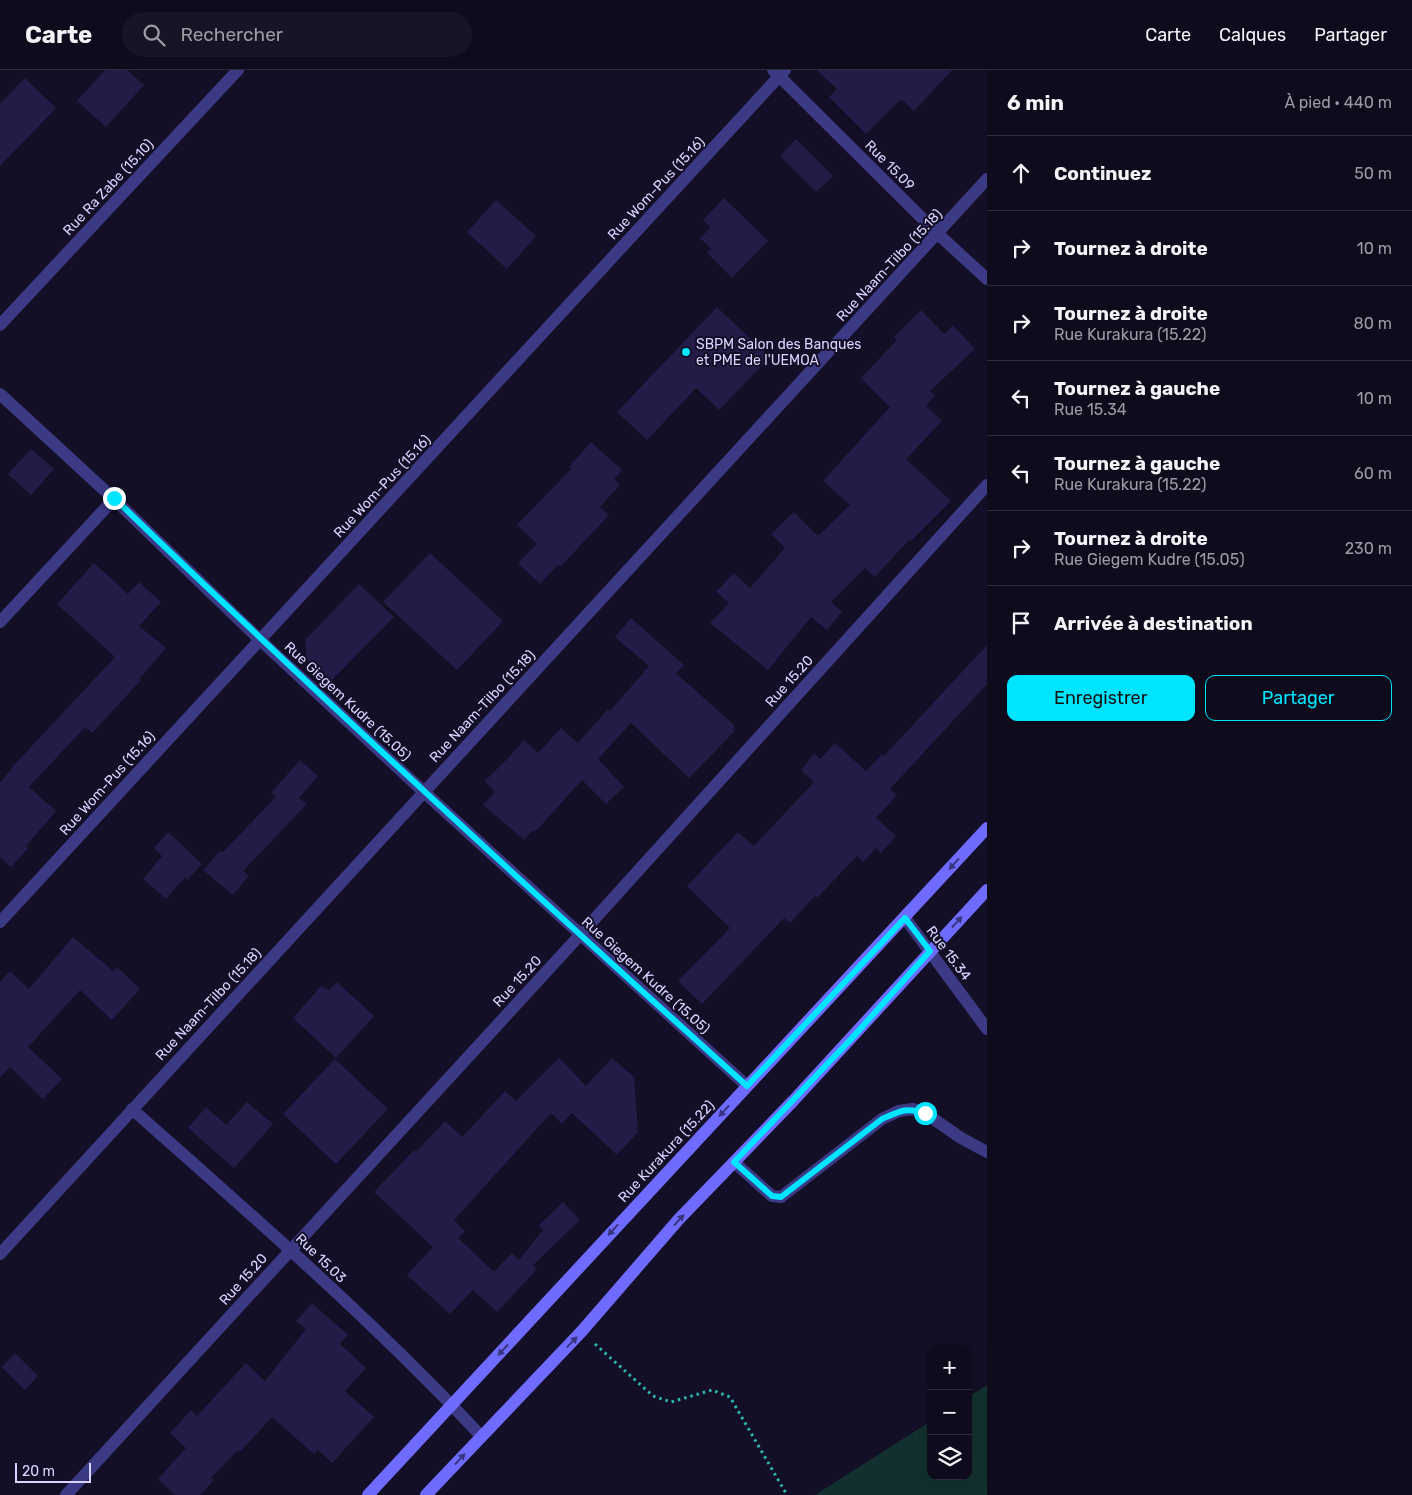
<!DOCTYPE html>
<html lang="fr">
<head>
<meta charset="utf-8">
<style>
  body { margin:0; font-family:Rubik,sans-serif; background:#171425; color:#f1f3f6 }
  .controls { position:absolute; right:15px; bottom:15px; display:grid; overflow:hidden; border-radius:10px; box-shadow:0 5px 20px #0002 }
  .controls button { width:45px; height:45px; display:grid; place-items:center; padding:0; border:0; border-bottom:1px solid #2e2b3b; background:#0e0b1c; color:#f1f3f6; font:25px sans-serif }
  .scale { position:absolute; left:15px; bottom:12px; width:76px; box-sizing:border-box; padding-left:5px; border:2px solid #d9d4ff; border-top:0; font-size:14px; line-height:18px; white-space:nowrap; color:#d9d4ff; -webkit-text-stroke:4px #130f26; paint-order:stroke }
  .stop { position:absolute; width:15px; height:15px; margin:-11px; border:4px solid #00e5ff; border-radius:50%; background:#fff }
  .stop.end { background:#00e5ff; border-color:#fff; box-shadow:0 1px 5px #0008 }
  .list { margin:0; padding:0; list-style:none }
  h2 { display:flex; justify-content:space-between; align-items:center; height:65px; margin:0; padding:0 20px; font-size:21px }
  h2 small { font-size:16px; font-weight:400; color:#9b9ba3 }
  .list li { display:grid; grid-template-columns:32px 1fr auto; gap:15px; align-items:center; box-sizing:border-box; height:75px; padding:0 20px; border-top:1px solid #2e2b3b }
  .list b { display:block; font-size:19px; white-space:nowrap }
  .list p { margin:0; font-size:16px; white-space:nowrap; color:#9b9ba3 }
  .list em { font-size:16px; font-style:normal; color:#9b9ba3 }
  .actions { display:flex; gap:10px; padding:15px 20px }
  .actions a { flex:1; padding:11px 0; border:1px solid #00e5ff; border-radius:10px; text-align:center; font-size:18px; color:#00e5ff }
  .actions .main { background:#00e5ff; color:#111 }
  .icon { flex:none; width:28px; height:28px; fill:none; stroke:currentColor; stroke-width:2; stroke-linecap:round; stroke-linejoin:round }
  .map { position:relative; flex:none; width:987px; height:1425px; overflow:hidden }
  header { display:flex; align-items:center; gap:30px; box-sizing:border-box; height:70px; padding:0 25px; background:#0e0b1c; border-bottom:1px solid #2e2b3b }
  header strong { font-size:24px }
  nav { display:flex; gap:28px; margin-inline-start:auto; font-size:18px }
  .search { width:350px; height:45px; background:#171425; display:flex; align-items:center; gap:12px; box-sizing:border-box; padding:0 18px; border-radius:28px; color:#9b9ba3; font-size:19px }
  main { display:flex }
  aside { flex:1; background:#0e0b1c }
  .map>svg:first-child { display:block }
  .green { fill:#12302f }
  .building { fill:#241b47 }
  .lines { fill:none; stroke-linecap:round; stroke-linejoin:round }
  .path { stroke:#2fb8b0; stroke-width:3; stroke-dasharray:2.5 4; stroke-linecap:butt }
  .minor { stroke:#3d3a85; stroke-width:12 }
  .secondary { stroke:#6f6bff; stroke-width:12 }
  .oneway { fill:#38347d }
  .route { stroke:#00e5ff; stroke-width:6 }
  .poi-dot { fill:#00e5ff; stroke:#130f26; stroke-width:2 }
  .labels { text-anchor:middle; stroke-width:4; stroke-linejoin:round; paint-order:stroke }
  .street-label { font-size:14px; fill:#d9d4ff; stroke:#130f26 }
  .poi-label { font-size:14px; fill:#d9d4ff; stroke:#130f26; text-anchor:start }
</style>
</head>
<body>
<header>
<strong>Carte</strong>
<div class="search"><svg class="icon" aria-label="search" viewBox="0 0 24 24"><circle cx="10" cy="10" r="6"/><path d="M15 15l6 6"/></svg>Rechercher</div>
<nav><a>Carte</a><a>Calques</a><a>Partager</a></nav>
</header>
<main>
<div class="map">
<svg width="987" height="1425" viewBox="0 0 987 1425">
  <rect width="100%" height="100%" fill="#130f26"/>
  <path class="green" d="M987,1315V1425H815L931,1351V1406H968V1327Z"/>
  <path class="building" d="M105,0H127L144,15L106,57L77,31Z
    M817,0H952L914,41L901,29L866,64L829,27L837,19Z
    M25,8L56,38L0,96V34Z
    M796,69L833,106L816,122L780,86Z
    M724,128L768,171L732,208L707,183L711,179L700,168L711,157L703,150Z
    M496,130L536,166L507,199L467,162Z
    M717,237L770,287L719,340L696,318L647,370L617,342Z
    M921,240L944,264L953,255L975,279L930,321L935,325L926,336L942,351L906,389L951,431L910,472L909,470L875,507L865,498L831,532L842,542L827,560L811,547L768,600L710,553L729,533L716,522L734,503L750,518L785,478L771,464L794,442L818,466L850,435L823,411L890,337L861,308L897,270L894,267Z
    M591,372L622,400L614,409L620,415L600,437L609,445L560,497L558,495L540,514L518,493L537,474L517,455L571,399L569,397Z
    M31,379L54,399L31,425L8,404Z
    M430,483L503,551L457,600L383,532Z
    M94,493L128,524L139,512L161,532L139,556L166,578L140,608L141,610L92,663L85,657L29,717L56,741L26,776L28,778L11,797L0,787V713L16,693L115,587L57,534Z
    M359,514L394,547L330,612L307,590L305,570Z
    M631,548L684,595L676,603L734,655V662L689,708L631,653L598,689L624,717L606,734L582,710L535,762L533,760L524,770L483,735L495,722L485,711L509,687L524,670L538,683L561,658L578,673L608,639L610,641L649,596L615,567Z
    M987,575V614L890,719L897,725L876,748L896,766L881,783L876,778L863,792L857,786L817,828L815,826L790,853L784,848L702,934L678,911L730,858L687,816L738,762L754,776L814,712L801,700L814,684L820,689L835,673L866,701L882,684L884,686Z
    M300,690L318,706L299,728L307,734L243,801L249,806L233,825L203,800L220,781L222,783L276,727L271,723Z
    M168,762L202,794L187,810L185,807L166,829L143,809L162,786L154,778Z
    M73,867L113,901L117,897L140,919L112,950L80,920L28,977L62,1009L43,1029L10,997L0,1007V912L10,901L29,919Z
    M337,912L374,946L336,988L293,948L321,916L329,920Z
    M559,988L586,1016L612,988L634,1007L638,1062L617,1085L572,1043L562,1054L551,1043L454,1150L465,1161L458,1168L494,1202L512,1183L519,1190L543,1160L539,1155L563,1132L580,1150L533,1195L537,1199L497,1242L473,1220L450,1244L407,1205L433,1177L374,1122L414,1080L416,1082L445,1051L462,1067L505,1021L516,1031Z
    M335,989L388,1039L336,1094L283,1044Z
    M247,1032L273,1054L234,1098L188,1058L206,1037L226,1055Z
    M312,1233L348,1265L340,1274L366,1298L345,1321L374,1347L332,1393L318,1380L314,1384L272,1347L240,1382L238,1380L211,1408L214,1410L200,1425H175L158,1409L186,1378L170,1363L191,1340L197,1346L246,1293L265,1311L306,1259L296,1251Z
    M15,1283L38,1306L25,1320L2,1297Z"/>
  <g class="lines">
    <path class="path" d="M595,1274L653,1326L671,1332L712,1320L730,1327L787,1425"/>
    <path class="minor" d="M773,0L938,164L987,209
      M0,255L238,0
      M0,324L114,429L259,569L424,722L747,1016
      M0,552L114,429
      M905,848L987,959
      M0,852L785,0
      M132,1039C252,1145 372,1250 481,1366
      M734,1092L772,1126L781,1127L882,1049L899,1041L913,1039L925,1043L961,1068L987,1082
      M0,1184L987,109
      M66,1425L580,865L987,415"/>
    <path class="secondary" d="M368,1425L987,758
      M426,1425L582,1261L679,1149L793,1031L987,820"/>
  </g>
  <defs><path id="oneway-solid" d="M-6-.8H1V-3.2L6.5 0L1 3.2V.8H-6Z" transform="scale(1.25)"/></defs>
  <g class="oneway">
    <use href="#oneway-solid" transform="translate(954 794) rotate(132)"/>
    <use href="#oneway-solid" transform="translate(957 852) rotate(-47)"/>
    <use href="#oneway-solid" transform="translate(724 1041) rotate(133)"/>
    <use href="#oneway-solid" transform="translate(679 1150) rotate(-48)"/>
    <use href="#oneway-solid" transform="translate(613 1160) rotate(132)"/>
    <use href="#oneway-solid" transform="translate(572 1272) rotate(-46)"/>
    <use href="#oneway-solid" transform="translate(503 1280) rotate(133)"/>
    <use href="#oneway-solid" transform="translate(460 1389) rotate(-47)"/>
  </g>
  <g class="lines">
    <path class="route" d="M114,428C321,628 533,823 747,1016L905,848L930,881L853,967L734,1092L772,1126L781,1127L882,1049C900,1041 906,1037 925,1043"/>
  </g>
  <circle class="poi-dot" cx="686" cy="282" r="5"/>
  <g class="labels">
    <g class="street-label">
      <text transform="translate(890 95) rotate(45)" y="5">Rue 15.09</text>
      <text transform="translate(108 117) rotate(-47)" y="5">Rue Ra Zabe (15.10)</text>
      <text transform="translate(656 118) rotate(-47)" y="5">Rue Wom-Pus (15.16)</text>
      <text transform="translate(889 195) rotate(-47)" y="5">Rue Naam-Tilbo (15.18)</text>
      <text transform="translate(382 416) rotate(-47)" y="5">Rue Wom-Pus (15.16)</text>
      <text transform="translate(789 611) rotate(-48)" y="5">Rue 15.20</text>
      <text transform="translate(348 631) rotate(43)" y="5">Rue Giegem Kudre (15.05)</text>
      <text transform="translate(482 636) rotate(-47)" y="5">Rue Naam-Tilbo (15.18)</text>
      <text transform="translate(107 713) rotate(-48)" y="5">Rue Wom-Pus (15.16)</text>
      <text transform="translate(949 883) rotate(53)" y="5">Rue 15.34</text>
      <text transform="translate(646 905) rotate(42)" y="5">Rue Giegem Kudre (15.05)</text>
      <text transform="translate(517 911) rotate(-47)" y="5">Rue 15.20</text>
      <text transform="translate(208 934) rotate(-47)" y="5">Rue Naam-Tilbo (15.18)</text>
      <text transform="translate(666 1081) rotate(-47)" y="5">Rue Kurakura (15.22)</text>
      <text transform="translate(321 1188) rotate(44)" y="5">Rue 15.03</text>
      <text transform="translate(243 1209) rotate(-48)" y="5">Rue 15.20</text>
    </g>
    <g class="poi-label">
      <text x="696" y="279">SBPM Salon des Banques<tspan x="696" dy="16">et PME de l'UEMOA</tspan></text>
    </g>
  </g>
</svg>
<div class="controls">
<button>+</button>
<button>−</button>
<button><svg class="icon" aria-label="layers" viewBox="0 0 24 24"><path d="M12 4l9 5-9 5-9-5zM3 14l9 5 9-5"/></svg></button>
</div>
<div class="scale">20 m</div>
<div class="stop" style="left:925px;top:1043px"></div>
<div class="stop end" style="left:114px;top:428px"></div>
</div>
<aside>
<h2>6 min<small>À pied · 440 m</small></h2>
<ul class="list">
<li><svg class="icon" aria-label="ahead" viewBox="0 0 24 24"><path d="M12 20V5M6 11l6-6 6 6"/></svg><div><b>Continuez</b></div><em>50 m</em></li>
<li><svg class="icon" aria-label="right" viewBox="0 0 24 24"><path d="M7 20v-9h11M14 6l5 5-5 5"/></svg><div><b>Tournez à droite</b></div><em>10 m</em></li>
<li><svg class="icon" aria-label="right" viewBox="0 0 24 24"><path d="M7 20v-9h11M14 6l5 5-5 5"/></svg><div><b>Tournez à droite</b><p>Rue Kurakura (15.22)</p></div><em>80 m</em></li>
<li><svg class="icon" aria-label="left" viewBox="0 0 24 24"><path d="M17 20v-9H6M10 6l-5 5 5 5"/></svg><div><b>Tournez à gauche</b><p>Rue 15.34</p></div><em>10 m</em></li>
<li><svg class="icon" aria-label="left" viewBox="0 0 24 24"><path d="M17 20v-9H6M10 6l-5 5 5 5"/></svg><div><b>Tournez à gauche</b><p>Rue Kurakura (15.22)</p></div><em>60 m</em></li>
<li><svg class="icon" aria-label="right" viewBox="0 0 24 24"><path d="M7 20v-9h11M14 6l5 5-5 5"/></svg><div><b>Tournez à droite</b><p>Rue Giegem Kudre (15.05)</p></div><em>230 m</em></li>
<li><svg class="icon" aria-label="arrive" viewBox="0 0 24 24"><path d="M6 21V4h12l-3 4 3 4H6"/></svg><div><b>Arrivée à destination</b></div></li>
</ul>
<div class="actions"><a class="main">Enregistrer</a><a>Partager</a></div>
</aside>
</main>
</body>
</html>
